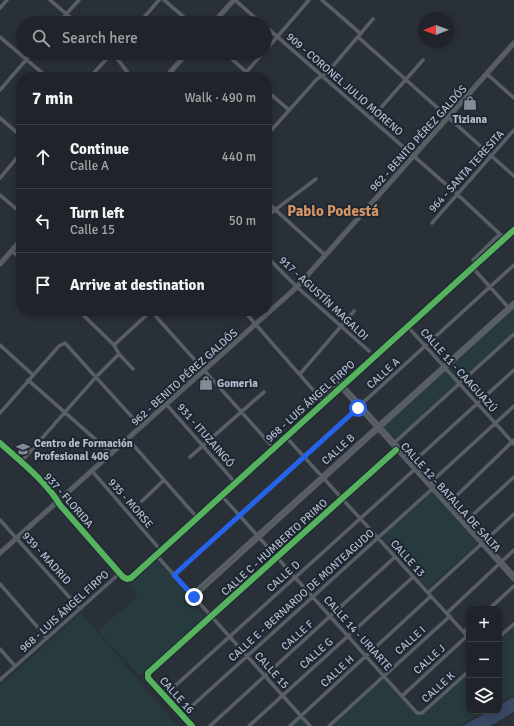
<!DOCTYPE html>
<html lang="en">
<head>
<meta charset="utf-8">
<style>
  body { margin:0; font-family:Signika,sans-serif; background:#2d3036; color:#f1f3f6 }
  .controls { position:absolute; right:12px; bottom:12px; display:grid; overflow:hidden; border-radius:8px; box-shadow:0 2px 6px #0003 }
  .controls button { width:36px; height:36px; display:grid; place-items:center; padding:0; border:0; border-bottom:1px solid #3d4147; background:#20242a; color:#f1f3f6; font:20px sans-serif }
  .compass { position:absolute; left:418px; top:12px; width:36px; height:36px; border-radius:50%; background:#20242a; box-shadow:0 2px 6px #0003; rotate:269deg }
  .stop { position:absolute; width:12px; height:12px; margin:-9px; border:3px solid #2563eb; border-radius:50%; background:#fff }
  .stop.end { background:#2563eb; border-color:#fff; box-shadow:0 1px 4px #0008 }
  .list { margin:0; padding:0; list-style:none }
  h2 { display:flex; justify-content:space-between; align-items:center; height:52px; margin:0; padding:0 16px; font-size:17px }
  h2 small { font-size:13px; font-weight:400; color:#a2a4a8 }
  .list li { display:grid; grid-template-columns:26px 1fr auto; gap:12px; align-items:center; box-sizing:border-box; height:64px; padding:0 16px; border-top:1px solid #3d4147 }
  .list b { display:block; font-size:15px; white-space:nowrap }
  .list p { margin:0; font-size:13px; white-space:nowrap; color:#a2a4a8 }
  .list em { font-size:13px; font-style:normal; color:#a2a4a8 }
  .icon { flex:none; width:22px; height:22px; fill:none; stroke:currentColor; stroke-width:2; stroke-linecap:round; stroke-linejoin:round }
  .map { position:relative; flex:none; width:514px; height:726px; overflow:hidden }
  .search { position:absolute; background:#20242a; box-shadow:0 2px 6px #0003; left:16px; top:16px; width:256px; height:44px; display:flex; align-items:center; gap:10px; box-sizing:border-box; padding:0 14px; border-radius:22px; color:#a2a4a8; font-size:15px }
  .panel { position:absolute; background:#20242a; box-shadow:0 2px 6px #0003; left:16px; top:72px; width:256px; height:244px; border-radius:16px }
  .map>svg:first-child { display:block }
  .green { fill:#273a3e }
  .water { fill:#384963 }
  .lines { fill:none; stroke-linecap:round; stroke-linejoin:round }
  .street-casing { stroke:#484c53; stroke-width:4 }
  .secondary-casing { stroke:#484c53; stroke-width:5.5 }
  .street { stroke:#5a5e66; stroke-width:3 }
  .secondary { stroke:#595d64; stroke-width:4.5 }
  .cycleway-casing { stroke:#1d2633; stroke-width:8 }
  .cycleway { stroke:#56b35d; stroke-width:6 }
  .route { stroke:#2563eb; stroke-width:5 }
  .labels { text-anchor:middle; stroke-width:4; stroke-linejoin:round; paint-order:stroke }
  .street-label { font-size:11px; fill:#b4bcc9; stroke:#1d2633 }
  .poi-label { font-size:11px; font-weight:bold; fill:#b4bcc9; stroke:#1d2633; text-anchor:start }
  .district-label { font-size:15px; font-weight:bold; fill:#d59563; stroke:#1d2633 }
</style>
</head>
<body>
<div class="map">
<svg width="514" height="726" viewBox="0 0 514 726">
  <rect width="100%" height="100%" fill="#2a3038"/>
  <path class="green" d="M514,306V334L394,443L380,427Z
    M430,493H433L477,542V545L429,587H426L383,539L384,535Z
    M156,558L207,616L140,676L98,631L138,596L128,584Z
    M81,613L177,726H0V686Z
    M514,627V694L499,702V641Z
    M469,674V711H485L458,726H331L383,680H386L418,715H423Z
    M301,718L309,726H292Z"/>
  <path class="water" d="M514,697V712L490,726H463L489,711H499V705Z"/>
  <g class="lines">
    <defs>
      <path id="street" d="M50,0L77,23
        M164,0L191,23
        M235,0L261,23
        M322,0L361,34
        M0,8L7,0
        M58,23L79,0
        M139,23L159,0
        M265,26L457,194L502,236
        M0,37L47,77
        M358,37L514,176
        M265,51L309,0
        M113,53L131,77
        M225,53L252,77
        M487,74L514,98
        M90,77L112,53
        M242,77L263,53
        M0,90L32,53
        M267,91L289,110
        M0,118L21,136
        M371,119L423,60
        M267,135L317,79L327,73L373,19
        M0,178L21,153
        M0,195L21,213
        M267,202L325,255
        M267,216L316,179
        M432,223L514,130
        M12,251L21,259
        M267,257L297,287L369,351
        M473,260L500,234
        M473,268L508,307
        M79,311L114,345L119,354L133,369
        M244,311L321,399
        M59,313L61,311
        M408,327L514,444
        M0,345L33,375
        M114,345L151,311L270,444
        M300,374L354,311
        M28,380L111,453
        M343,385L514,575
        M340,387L514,580
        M320,398L343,378
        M166,404L232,479
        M0,413L59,346L65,343L141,427
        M286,437L469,638
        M128,439L194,514
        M0,443C20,461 47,482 60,505L123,577L127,579L131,578L514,230
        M393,444L514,334
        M190,457L264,392
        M21,462L96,377L119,354
        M411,464L514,370
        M92,471L157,546
        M430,483L514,406
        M221,495L417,713H422L469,671
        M142,501L164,480
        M448,504L514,440
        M0,520L80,609
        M465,522L514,477
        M156,555L310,726
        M174,575L514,265
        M0,584L47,638
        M428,593L514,514
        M192,594L514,302
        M194,597L514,306
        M489,609L514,586
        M447,613L514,550
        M464,632L469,627
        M499,637L514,624
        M0,649L15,666
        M0,680L120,573
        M165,695L414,470
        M402,696L467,636
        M182,715L432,489
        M192,726L148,678V673L396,450
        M210,726L395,557
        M249,726L413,577
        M290,726L431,596
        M329,726L450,616"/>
      <path id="secondary" d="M213,23L234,0
        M166,77L187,53
        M0,264L21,240
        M0,553L297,287L514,43"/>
    </defs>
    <use href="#street" class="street-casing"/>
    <use href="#secondary" class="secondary-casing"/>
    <use href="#street" class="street"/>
    <use href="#secondary" class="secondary"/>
    <defs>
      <path id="cycleway" d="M0,443C20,461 47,482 60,505L123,577L127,579L131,578L514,230
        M192,726L148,678V673L396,450"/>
    </defs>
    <use href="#cycleway" class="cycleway-casing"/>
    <use href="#cycleway" class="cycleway"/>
  </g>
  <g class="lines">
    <path class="route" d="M194,597L174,575L358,408"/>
  </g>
  <defs>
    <symbol id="shop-bare" viewBox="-9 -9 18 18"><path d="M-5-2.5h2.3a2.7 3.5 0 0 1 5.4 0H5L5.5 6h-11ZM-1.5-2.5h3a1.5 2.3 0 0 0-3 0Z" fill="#848b96" stroke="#1d2633" stroke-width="2.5" paint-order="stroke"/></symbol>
    <symbol id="university-bare" viewBox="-9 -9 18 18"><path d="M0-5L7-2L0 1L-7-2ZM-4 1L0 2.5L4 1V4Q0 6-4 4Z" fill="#848b96" stroke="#1d2633" stroke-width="2.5" paint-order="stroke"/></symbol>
  </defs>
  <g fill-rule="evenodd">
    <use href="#shop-bare" x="460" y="93" width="20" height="20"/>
    <use href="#shop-bare" x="196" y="373" width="20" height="20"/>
    <use href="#university-bare" x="13" y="439" width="20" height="20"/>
  </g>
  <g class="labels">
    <g class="street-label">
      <text transform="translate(345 84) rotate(41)" y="4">909 - CORONEL JULIO MORENO</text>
      <text transform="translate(418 138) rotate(-48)" y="4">962 - BENITO PÉREZ GALDÓS</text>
      <text transform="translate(466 171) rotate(-48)" y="4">964 - SANTA TERESITA</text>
      <text transform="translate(324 298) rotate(43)" y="4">917 - AGUSTÍN MAGALDI</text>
      <text transform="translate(459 370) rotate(48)" y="4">CALLE 11 - CAAGUAZÚ</text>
      <text transform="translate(383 373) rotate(-42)" y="4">CALLE A</text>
      <text transform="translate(184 377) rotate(-42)" y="4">962 - BENITO PÉREZ GALDÓS</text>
      <text transform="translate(310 401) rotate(-42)" y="4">968 - LUIS ÁNGEL FIRPO</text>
      <text transform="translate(206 435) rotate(49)" y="4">931 - ITUZAINGÓ</text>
      <text transform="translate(338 449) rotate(-42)" y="4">CALLE B</text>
      <text transform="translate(451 497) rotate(48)" y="4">CALLE 12 - BATALLA DE SALTA</text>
      <text transform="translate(69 500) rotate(49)" y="4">937 - FLORIDA</text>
      <text transform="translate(131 503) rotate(49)" y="4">935 - MORSE</text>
      <text transform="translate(274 547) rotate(-42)" y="4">CALLE C - HUMBERTO PRIMO</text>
      <text transform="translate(47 558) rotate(48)" y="4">939 - MADRID</text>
      <text transform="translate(408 558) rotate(48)" y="4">CALLE 13</text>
      <text transform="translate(283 576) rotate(-42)" y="4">CALLE D</text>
      <text transform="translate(301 595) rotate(-42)" y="4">CALLE E - BERNARDO DE MONTEAGUDO</text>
      <text transform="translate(64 611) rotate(-42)" y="4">968 - LUIS ÁNGEL FIRPO</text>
      <text transform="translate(358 633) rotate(48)" y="4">CALLE 14 - URIARTE</text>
      <text transform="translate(297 635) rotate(-42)" y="4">CALLE F</text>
      <text transform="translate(410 640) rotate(-42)" y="4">CALLE I</text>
      <text transform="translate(316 653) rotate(-42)" y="4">CALLE G</text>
      <text transform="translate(429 659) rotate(-42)" y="4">CALLE J</text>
      <text transform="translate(272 670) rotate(48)" y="4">CALLE 15</text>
      <text transform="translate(337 671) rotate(-43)" y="4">CALLE H</text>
      <text transform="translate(438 687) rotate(-42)" y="4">CALLE K</text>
      <text transform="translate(177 695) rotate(48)" y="4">CALLE 16</text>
    </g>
    <g class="poi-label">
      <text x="470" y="123" text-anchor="middle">Tiziana</text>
      <text x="217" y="387">Gomeria</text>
      <text x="34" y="447">Centro de Formación<tspan x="34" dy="13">Profesional 406</tspan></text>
    </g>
    <g class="district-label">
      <text x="333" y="216">Pablo Podestá</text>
    </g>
  </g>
</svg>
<div class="controls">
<button>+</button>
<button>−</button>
<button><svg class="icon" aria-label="layers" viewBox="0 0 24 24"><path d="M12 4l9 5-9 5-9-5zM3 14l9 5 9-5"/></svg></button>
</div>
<svg class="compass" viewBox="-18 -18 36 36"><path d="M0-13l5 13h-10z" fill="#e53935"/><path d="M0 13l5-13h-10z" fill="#a2a4a8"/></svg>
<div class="stop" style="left:358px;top:408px"></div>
<div class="stop end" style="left:194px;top:597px"></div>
<div class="search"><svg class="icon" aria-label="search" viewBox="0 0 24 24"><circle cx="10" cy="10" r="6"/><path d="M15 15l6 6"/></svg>Search here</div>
<section class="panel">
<h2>7 min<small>Walk · 490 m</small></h2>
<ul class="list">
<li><svg class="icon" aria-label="ahead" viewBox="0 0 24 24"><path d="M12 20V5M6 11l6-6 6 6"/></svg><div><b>Continue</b><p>Calle A</p></div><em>440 m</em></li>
<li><svg class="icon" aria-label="left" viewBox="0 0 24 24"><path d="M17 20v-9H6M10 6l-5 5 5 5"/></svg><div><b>Turn left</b><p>Calle 15</p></div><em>50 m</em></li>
<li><svg class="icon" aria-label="arrive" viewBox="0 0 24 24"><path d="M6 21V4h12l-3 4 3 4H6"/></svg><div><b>Arrive at destination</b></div></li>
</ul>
</section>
</div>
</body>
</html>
